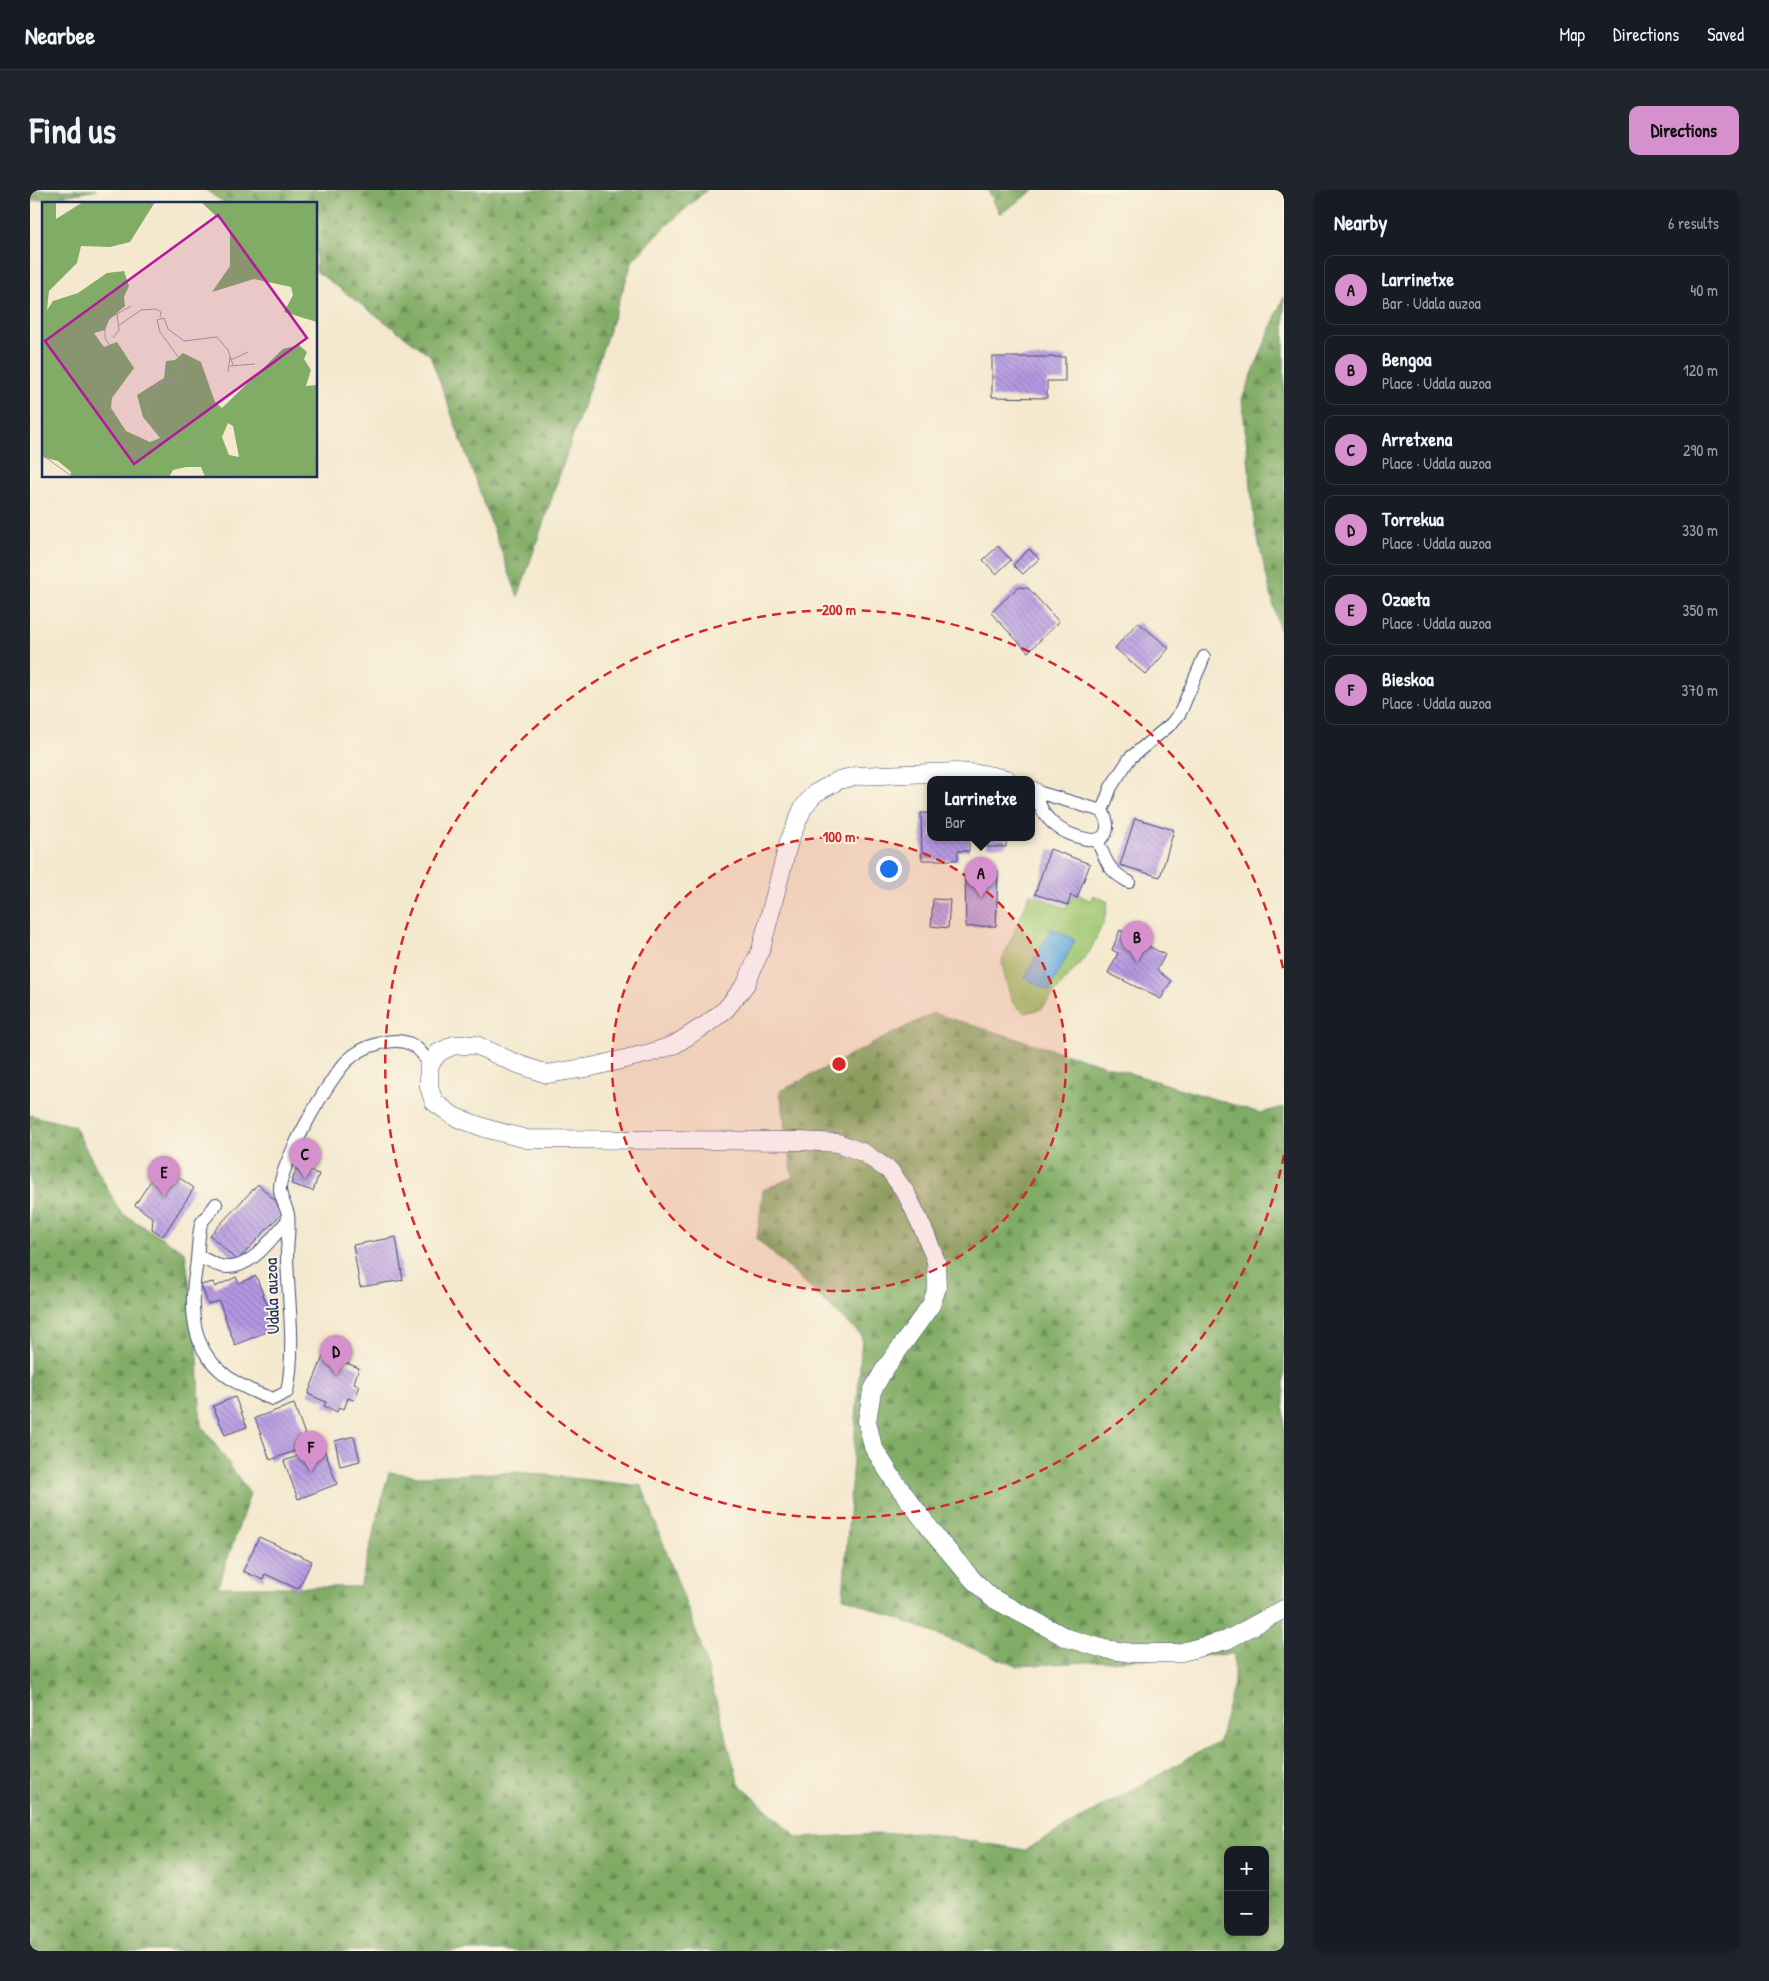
<!DOCTYPE html>
<html lang="en">
<head>
<meta charset="utf-8">
<style>
  body { margin:0; font-family:"Patrick Hand",sans-serif; background:#20242c; color:#f1f3f6 }
  .controls { position:absolute; right:15px; bottom:15px; display:grid; overflow:hidden; border-radius:10px; box-shadow:0 2px 8px #0003 }
  .controls button { width:45px; height:45px; display:grid; place-items:center; padding:0; border:0; border-bottom:1px solid #363941; background:#171b24; color:#f1f3f6; font:25px sans-serif }
  .you { position:absolute; left:858px; top:678px; width:18px; height:18px; margin:-12px; border:4px solid #fff; border-radius:50%; background:#1a73e8; box-shadow:0 0 0 8px #1a73e833 }
  .badge { display:grid; place-items:center; width:32px; height:32px; border-radius:50%; background:#d690ce; color:#111; font-size:16px; font-weight:700 }
  .pin { position:absolute; translate:-50% -41px; filter:drop-shadow(0 1px 2px #0008) }
  .pin::after { content:''; position:absolute; top:26px; width:18px; height:15px; background:inherit; clip-path:polygon(0 0,100% 0,50% 100%) }
  .popup { position:absolute; left:897px; top:586px; width:108px; height:65px; box-sizing:border-box; display:grid; place-content:center; border-radius:10px; background:#171b24; filter:drop-shadow(0 1px 4px #0005); font-size:16px; white-space:nowrap; color:#9ea1a6 }
  .popup b { font-size:19px; color:#f1f3f6 }
  .popup::after { content:''; position:absolute; left:50%; top:100%; margin-left:-10px; border:10px solid transparent; border-top-color:#171b24 }
  .list { margin:0; padding:0; list-style:none }
  h2 { display:flex; justify-content:space-between; align-items:center; height:65px; margin:0; padding:0 20px; font-size:21px }
  h2 small { font-size:16px; font-weight:400; color:#9ea1a6 }
  .list li { display:grid; grid-template-columns:32px 1fr auto; gap:15px; align-items:center; box-sizing:border-box; height:70px; margin:0 10px 10px; padding:0 10px; border:1px solid #363941; border-radius:10px }
  .list b { display:block; font-size:19px; white-space:nowrap }
  .list p { margin:0; font-size:16px; white-space:nowrap; color:#9ea1a6 }
  .list em { font-size:16px; font-style:normal; color:#9ea1a6 }
  .map { position:relative; flex:none; width:1254px; height:1761px; overflow:hidden; border-radius:10px }
  header { display:flex; align-items:center; gap:30px; box-sizing:border-box; height:70px; padding:0 25px; background:#171b24; border-bottom:1px solid #363941 }
  header strong { font-size:24px }
  nav { display:flex; gap:28px; margin-inline-start:auto; font-size:18px }
  .intro { display:flex; align-items:center; justify-content:space-between; box-sizing:border-box; height:120px; padding:0 30px }
  h1 { margin:0; font-size:35px }
  .button { padding:12px 22px; border-radius:10px; background:#d690ce; color:#111; font-size:18px; font-weight:700 }
  main { display:flex; gap:30px; padding:0 30px }
  aside { flex:1; background:#171b24; border-radius:10px; box-shadow:0 2px 8px #0003 }
  .map>svg:first-child { display:block }
  .forest { fill:url(#forest-firs); stroke:#4e6e62; fill-rule:evenodd }
  .pitch { fill:#a2c873; stroke:#5e7c68 }
  .water { fill:#68abdd; stroke:#426d9e }
  .building { fill:url(#building-back-hatch) }
  .lines { fill:none; stroke-linecap:round; stroke-linejoin:round }
  .street-casing { stroke:#3c4b6f; stroke-width:14 }
  .secondary-casing { stroke:#3c4b6f; stroke-width:19 }
  .street { stroke:#fff; stroke-width:12 }
  .secondary { stroke:#fff; stroke-width:18 }
  .ring { fill:none; stroke:#d62828; stroke-width:2.5; stroke-dasharray:9 6 }
  .labels { text-anchor:middle; stroke-width:4; stroke-linejoin:round; paint-order:stroke }
  .street-label { font-size:18px; fill:#1b2f5e; stroke:#fcf5e5 }
  .inset-road { fill:none; stroke:#9d9ea1; stroke-width:1 }
  .view { fill:#b5179e; fill-opacity:0.15; stroke:#b5179e; stroke-width:2.5 }
  .inset-edge { fill:none; stroke:#1b2f5e; stroke-width:2.5 }
  .centre { fill:#d62828; stroke:#fcf5e5; stroke-width:2.5 }
  .ring-label { font-size:15px; text-anchor:middle; font-weight:bold; fill:#d62828; stroke:#fcf5e5; stroke-width:4; stroke-linejoin:round; paint-order:stroke }
</style>
</head>
<body>
<header>
<strong>Nearbee</strong>
<nav><a>Map</a><a>Directions</a><a>Saved</a></nav>
</header>
<div class="intro"><h1>Find us</h1><a class="button">Directions</a></div>
<main>
<div class="map">
<svg width="1254" height="1761" viewBox="0 0 1254 1761">
  <defs>
    <pattern id="forest-firs" width="22" height="20" patternUnits="userSpaceOnUse" patternTransform="scale(1.25)"><rect width="22" height="20" fill="#81ac65"/><path d="M5 1l3.5 6h-7zM16 11l3.5 6h-7z" fill="#698c56"/></pattern>
    <pattern id="building-back-hatch" width="6" height="6" patternUnits="userSpaceOnUse" patternTransform="scale(1.25)"><rect width="6" height="6" fill="#b698e2"/><path d="M-1 5l2 2M0 0l6 6M5-1l2 2" fill="none" stroke="#937cba"/></pattern>
  </defs>
  <rect width="100%" height="100%" fill="#fcf5e5"/>
  <filter id="ink" filterUnits="userSpaceOnUse"><feTurbulence type="fractalNoise" baseFrequency=".02" numOctaves="2"/><feDisplacementMap in="SourceGraphic" scale="10" xChannelSelector="R" yChannelSelector="G"/><feConvolveMatrix kernelMatrix="1 2 1 2 8 2 1 2 1" color-interpolation-filters="sRGB"/></filter>
  <filter id="wash" filterUnits="userSpaceOnUse"><feTurbulence type="fractalNoise" baseFrequency=".0096" numOctaves="4" result="noise"/><feDisplacementMap in="SourceGraphic" scale="20" xChannelSelector="R" yChannelSelector="G"/><feGaussianBlur stdDeviation="1.12" result="paint"/><feColorMatrix in="noise" values="0 0 0 0 0 0 0 0 0 0 0 0 0 0 0 0 0 1.4 0 .05"/><feComposite in="paint" operator="in"/></filter>
  <g filter="url(#wash)">
    <rect width="100%" height="100%" fill="#f4e8ce"/>
    <path class="forest" d="M0,0H66L0,12Z
      M176,0H677L635,37L603,70L488,407L400,165L286,81V14H195Z
      M958,0H1004L970,24Z
      M1254,106V459L1225,337L1212,209Z
      M903,823L1230,923L1254,917V1761H0V925L44,936L90,1022L155,1062L167,1146L171,1234L220,1304L188,1397H330L359,1282L390,1286L489,1282L612,1296L669,1449L709,1594L768,1648L888,1642L995,1660L1189,1551L1204,1494V1464L987,1476L813,1407L832,1146L727,1049L733,1000L763,987L750,901ZM1198,1660H1235V1742H1198Z"/>
    <path class="pitch" d="M1045,703L1061,711L1064,705L1078,712L1074,731L1060,761L1011,819L995,823L983,813L976,792L972,771L1000,704L1036,718Z"/>
    <path class="water" d="M1021,738L1045,750L1019,801L995,788Z"/>
    <g id="blocks">
      <path class="building" d="M962,167H1035V191H1017V208L962,207Z
        M968,356L981,370L966,384L953,370Z
        M999,359L1009,369L993,384L983,375Z
        M988,397L998,398L1029,432L998,462L961,423Z
        M1108,432L1139,458L1116,485L1085,458Z
        M891,623H901V647H939V661H928V670H892Z
        M1105,628L1144,640L1130,687L1090,675Z
        M957,647H976V657H957Z
        M1020,659L1060,674L1047,708L1041,705L1038,715L1005,704Z
        M935,681H968L966,736L936,737Z
        M903,709L920,710L918,738L901,736Z
        M1090,740L1135,765L1127,780L1141,791L1131,809L1078,783L1088,763L1082,760Z
        M131,975L164,998L133,1046L122,1039L123,1028L105,1015Z
        M267,977L289,984L283,1001L261,994Z
        M228,994L255,1020L207,1071L180,1045Z
        M366,1047L373,1090L330,1097L323,1055Z
        M226,1086L246,1138L205,1155L189,1111L178,1114L171,1095L183,1092L185,1097L206,1087L209,1093Z
        M294,1164L329,1178L324,1193L330,1196L324,1210L318,1208L314,1219L309,1217L307,1222L294,1216L296,1212L278,1204Z
        M205,1207L217,1237L195,1245L183,1216Z
        M264,1214L279,1256L240,1270L225,1228Z
        M324,1246L330,1271L310,1276L305,1251Z
        M293,1257L307,1294L268,1309L254,1271Z
        M229,1347L282,1371L268,1399L235,1384L233,1390L213,1381Z"/>
    </g>
  </g>
  <g filter="url(#ink)">
    <use href="#blocks" fill-opacity="0" stroke="#3c4b6f" stroke-width="1"/>
    <g class="lines">
      <defs>
        <path id="street" d="M1004,601L1072,621C1079,632 1081,650 1062,650C1043,647 1025,640 1014,623C1010,617 1008,608 1004,601Z
          M1072,621L1081,597L1100,568L1141,534L1150,523L1174,467
          M1067,650C1077,672 1077,680 1099,692
          M186,1014C182,1021 176,1026 172,1032C168,1039 168,1068 166,1078C154,1148 174,1186 243,1209L257,1202C266,1156 258,1111 257,1066C257,1052 260,1038 258,1024C256,1016 250,1008 250,999C249,976 300,886 318,870C327,861 339,856 351,853C374,847 390,854 399,876
          M168,1066C177,1070 187,1077 197,1077C223,1078 242,1047 258,1030"/>
        <path id="secondary" d="M977,589L953,584L926,582L826,586L809,590L784,604L773,618L759,651L731,759L716,794L696,819L677,834L644,855L620,863L561,877L517,884L485,873L446,855H424L408,863L399,876V897L404,912L425,927L458,939L497,949L771,951L808,953L834,963L860,981L876,1003L895,1043L906,1071L907,1098L901,1115L854,1180L842,1201L837,1231L843,1257L865,1292L908,1349L943,1390L962,1408L1037,1448L1074,1459L1102,1463H1148L1197,1450L1254,1419
          M1001,600L1004,601"/>
      </defs>
      <use href="#street" class="street-casing"/>
      <use href="#secondary" class="secondary-casing"/>
      <use href="#street" class="street"/>
      <use href="#secondary" class="secondary"/>
    </g>
  </g>
  <circle cx="809" cy="874" r="227" fill="#d62828" fill-opacity=".12"/>
  <g class="ring">
    <circle cx="809" cy="874" r="227"/>
    <path d="M1254 965A454 454 0 1 1 1254 783"/>
  </g>
  <g class="labels">
    <g class="street-label">
      <text transform="translate(242 1106) rotate(-92)" y="6">Udala auzoa</text>
    </g>
  </g>
  <g transform="translate(12 12)">
    <rect width="275" height="275" fill="#f4e8ce"/>
    <path d="M0,0H14V17L41,0H113L88,40L68,45L39,44L35,61L7,89L5,108L11,99L36,91L65,71L82,69L87,84L82,95L83,104L67,118L63,128L52,131L62,145L75,140L92,166L70,196L69,206L84,229L108,240L118,236L101,215L95,193L122,176L124,159L133,158L141,151L159,160L173,200L180,206L241,147L257,143L265,150L262,157L269,168L264,184L275,183V275H163L159,265H144L131,268L127,275H29V270L16,259L0,255ZM186,221L191,224L197,255L187,253L180,235ZM159,0H275V120L242,110L251,93L249,85L212,77L170,90L188,64V27Z" fill="#81ac65" fill-rule="evenodd"/>
    <path class="inset-road" d="M76,124L99,108L114,107L119,110L118,115M71,136L77,128L75,112L89,104M69,145L63,136V118L75,112M189,158L206,150M188,164L213,162M186,170L188,155M0,253L31,275M190,275L151,243L123,236L109,223L106,208L112,186L118,181L132,180L141,167L140,160L118,130L115,118L122,116L126,127L142,139L175,135L186,148L191,163"/>
    <path class="view" d="M176,13L265,136L92,262L3,139Z"/>
    <rect width="275" height="275" class="inset-edge"/>
  </g>
  <circle cx="809" cy="874" r="8" class="centre"/>
  <g class="ring-label">
    <text x="809" y="425">200 m</text>
    <text x="809" y="652">100 m</text>
  </g>
</svg>
<div class="controls">
<button>+</button>
<button>−</button>
</div>
<div class="you"></div>
<div class="pin badge" style="left:951px;top:708px">A</div>
<div class="popup"><b>Larrinetxe</b>Bar</div>
<div class="pin badge" style="left:1107px;top:772px">B</div>
<div class="pin badge" style="left:275px;top:989px">C</div>
<div class="pin badge" style="left:306px;top:1186px">D</div>
<div class="pin badge" style="left:134px;top:1007px">E</div>
<div class="pin badge" style="left:281px;top:1282px">F</div>
</div>
<aside>
<h2>Nearby<small>6 results</small></h2>
<ul class="list">
<li><span class="badge">A</span><div><b>Larrinetxe</b><p>Bar · Udala auzoa</p></div><em>40 m</em></li>
<li><span class="badge">B</span><div><b>Bengoa</b><p>Place · Udala auzoa</p></div><em>120 m</em></li>
<li><span class="badge">C</span><div><b>Arretxena</b><p>Place · Udala auzoa</p></div><em>290 m</em></li>
<li><span class="badge">D</span><div><b>Torrekua</b><p>Place · Udala auzoa</p></div><em>330 m</em></li>
<li><span class="badge">E</span><div><b>Ozaeta</b><p>Place · Udala auzoa</p></div><em>350 m</em></li>
<li><span class="badge">F</span><div><b>Bieskoa</b><p>Place · Udala auzoa</p></div><em>370 m</em></li>
</ul>
</aside>
</main>
</body>
</html>
